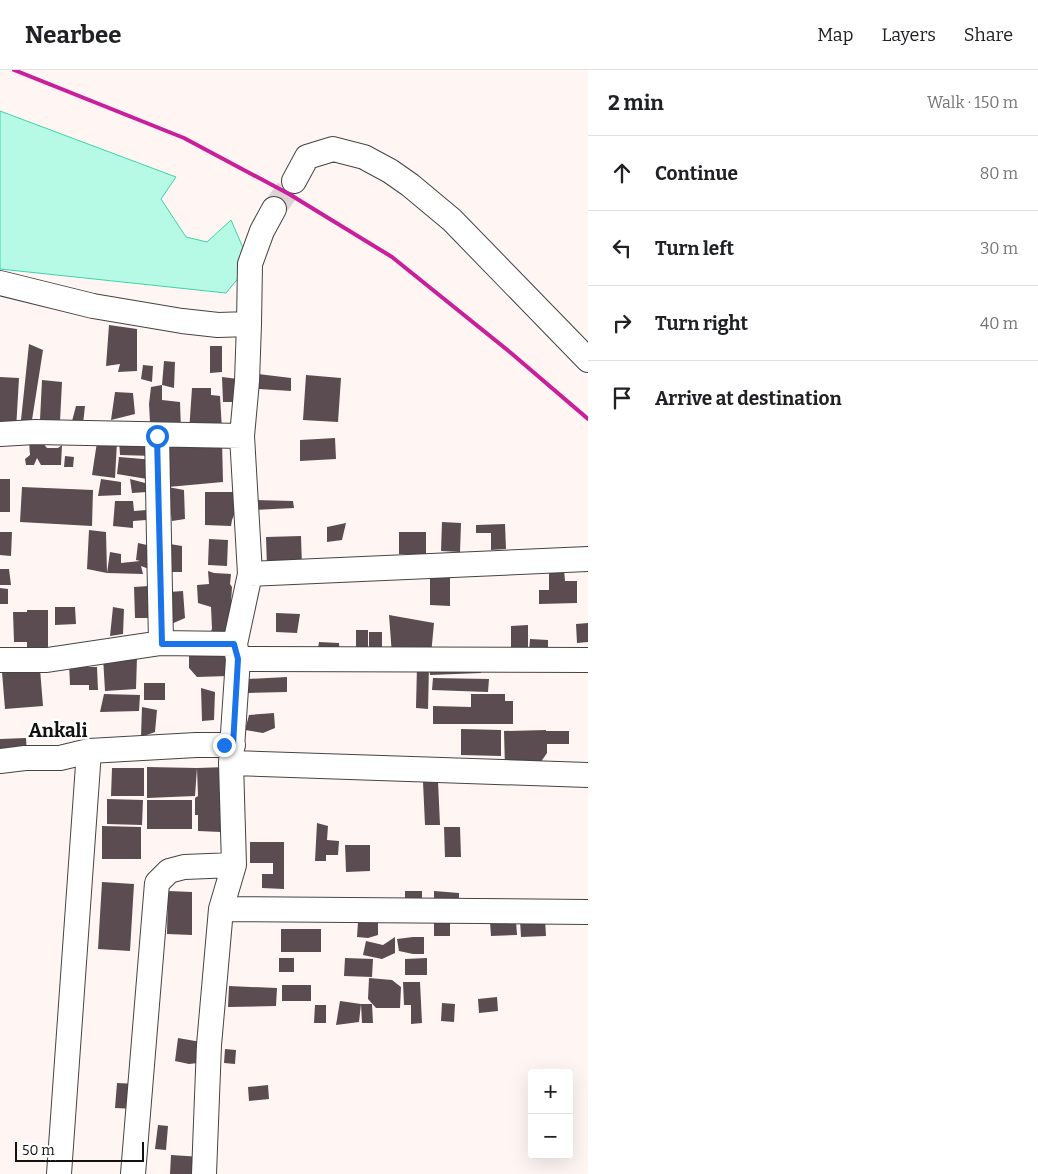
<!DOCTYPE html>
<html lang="en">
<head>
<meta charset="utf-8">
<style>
  body { margin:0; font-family:Bitter,serif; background:#f6f6f6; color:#202124 }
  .controls { position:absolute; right:15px; bottom:15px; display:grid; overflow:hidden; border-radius:5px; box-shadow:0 5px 20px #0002 }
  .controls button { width:45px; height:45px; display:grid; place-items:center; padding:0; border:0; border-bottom:1px solid #e0e0e0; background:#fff; color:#202124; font:25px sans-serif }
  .scale { position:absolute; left:15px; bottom:12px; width:129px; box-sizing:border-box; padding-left:5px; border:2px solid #111; border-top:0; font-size:14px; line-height:18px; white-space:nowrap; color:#111; -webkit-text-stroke:4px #fff; paint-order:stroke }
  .stop { position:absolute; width:15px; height:15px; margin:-11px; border:4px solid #1a73e8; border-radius:50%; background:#fff }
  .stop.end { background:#1a73e8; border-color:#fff; box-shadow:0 1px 5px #0008 }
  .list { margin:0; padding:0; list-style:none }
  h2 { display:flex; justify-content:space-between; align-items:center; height:65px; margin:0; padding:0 20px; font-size:21px }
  h2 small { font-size:16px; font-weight:400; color:#757577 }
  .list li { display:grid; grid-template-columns:32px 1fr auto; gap:15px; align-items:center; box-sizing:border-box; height:75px; padding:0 20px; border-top:1px solid #e0e0e0 }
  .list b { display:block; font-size:19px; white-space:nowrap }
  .list em { font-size:16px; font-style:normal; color:#757577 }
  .icon { flex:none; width:28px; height:28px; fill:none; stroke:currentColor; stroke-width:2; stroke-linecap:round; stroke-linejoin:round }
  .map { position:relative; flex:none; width:588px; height:1104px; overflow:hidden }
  header { display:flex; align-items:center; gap:30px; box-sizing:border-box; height:70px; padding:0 25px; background:#fff; border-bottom:1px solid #e0e0e0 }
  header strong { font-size:24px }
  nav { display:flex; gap:28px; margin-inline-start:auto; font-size:18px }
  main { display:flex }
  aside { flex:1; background:#fff }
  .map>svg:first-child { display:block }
  .water { fill:#b6fae5; stroke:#39d5a9 }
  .building { fill:#5a4c50 }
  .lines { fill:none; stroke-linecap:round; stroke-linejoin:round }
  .minor-tunnel { stroke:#dbd4d2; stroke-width:24; stroke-dasharray:24 12; stroke-linecap:butt }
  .minor-casing { stroke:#444; stroke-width:26 }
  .minor { stroke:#fff; stroke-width:24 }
  .rail { stroke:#ca1f9b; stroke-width:4 }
  .route { stroke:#1a73e8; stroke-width:6 }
  .labels { text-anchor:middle; stroke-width:5; stroke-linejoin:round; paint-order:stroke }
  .quarter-label { font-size:19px; font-weight:bold; fill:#111; stroke:#fff }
</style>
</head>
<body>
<header>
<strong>Nearbee</strong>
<nav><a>Map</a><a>Layers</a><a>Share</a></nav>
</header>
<main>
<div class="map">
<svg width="588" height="1104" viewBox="0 0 588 1104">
  <rect width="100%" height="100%" fill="#fff6f4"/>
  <path class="water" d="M0,41L176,107L161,129L186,167L207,172L231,150L250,194L226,223L0,199Z"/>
  <path class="building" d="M109,255L137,259V301L118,302L120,294L106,296Z
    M29,274L43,280L32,350H21Z
    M210,276H222V302L210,303Z
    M164,291L175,292L174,318L162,315Z
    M143,295L153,296L152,312L141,309Z
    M258,304L291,308V321L259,319Z
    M306,305L341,308L338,352L303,350Z
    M0,307L19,308L16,360L0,359Z
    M222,307L238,309L236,332H223Z
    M42,310L62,312L60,352L40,350Z
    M162,315V330L180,332L181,361L159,362L160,352H150L149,334L151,317Z
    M192,318H211V325L220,326L222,360L189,362Z
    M115,322L133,323L135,344L111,350Z
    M76,336H85L83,354L71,355Z
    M335,368L336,389L300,391V370Z
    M119,370H155L154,386L120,385Z
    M222,370L223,412L168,417L184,420L185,449L172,451L161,371Z
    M29,371L42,372L47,378H58L62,375L61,395H41L37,388L34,395H26L25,389L30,385Z
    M97,372H117L115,408L92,405Z
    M65,386L74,387L73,397H64Z
    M119,387L155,390L153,410L117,404Z
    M0,409H10V442H0Z
    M101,409L121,412V425L98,426Z
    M130,409L145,413L147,422L132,423Z
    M22,417L93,420L92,456L20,452Z
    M205,422H236V440L232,450L231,456L205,455Z
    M253,430L293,431L294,438L252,440Z
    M115,431H133L134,441L147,440L146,450L133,451V458L113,456Z
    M442,452L461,453L460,482L441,481Z
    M346,453L342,470L327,472V457Z
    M505,454L506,479L491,480V463H476V455Z
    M89,460L106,462L107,503L87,499Z
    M0,462H12L11,486L0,485Z
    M399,462H426V484H399Z
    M301,466L302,497L267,498L266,467Z
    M209,469L228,470L227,496L208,495Z
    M138,473L147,475L149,499L141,496L143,504L107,503L110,482L121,484V493L140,491L136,490Z
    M170,474L182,476V502H169Z
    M0,499H9L11,515H0Z
    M549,499H564L565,511H577V533L539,534V520H549Z
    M208,501L214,503L231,504L230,514L232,517L231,533L234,535L229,573L206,572L212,559L211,537L198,533L197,515L209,514Z
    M430,507L450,508V536L430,535Z
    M149,516L150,548H135L134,517Z
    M0,518L8,519V534H0Z
    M183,521L185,548L169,555V522Z
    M55,537H75L76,554L55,555Z
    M113,537L124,539L123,564L110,566Z
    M27,540H48V583L27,584V572H14L13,542H27Z
    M276,543L300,544L297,563L276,562Z
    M389,545L434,553L431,585H392Z
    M588,553V572L577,573L576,554Z
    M528,555V582L511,583V556Z
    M356,560H368V587H356Z
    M369,562H382V583L369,584Z
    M530,569L548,570V582L529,581Z
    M319,572L339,573L340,585H317Z
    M189,578L227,585L228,606L197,607L189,598Z
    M103,587H137L136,619L105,621Z
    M89,592L88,597H97L98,620H89V615H70L69,593Z
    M481,593V603L430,605L429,596Z
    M417,595L429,596L428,639L416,638Z
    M40,599L43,636L5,639L2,602Z
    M287,607V622L248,623V609Z
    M433,608L489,609L488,622L432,620Z
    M144,613H165V630H144Z
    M201,618L215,622L214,650L202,651Z
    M104,624L140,625L139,641L100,642Z
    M471,624H505V631H513V654H433V636L471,637Z
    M142,637L157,640L155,662L141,667Z
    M274,643L275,658L263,663L245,660L249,645Z
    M461,659L501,660V686L461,685Z
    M546,660V661H569V674H547V683L538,696L505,697L504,661Z
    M26,668L27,685L0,687V669Z
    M147,697L197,698L195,726L147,728Z
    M227,697L221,762L198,761V745H195V728L198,726L197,698Z
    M112,698H144V726H111Z
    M438,711L440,755H425L423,712Z
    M107,729L143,730L142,755L107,754Z
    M147,730H192V759H147Z
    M317,753L328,756L327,770L339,771L338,785H326V791H315Z
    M102,756L141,757V789H102Z
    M444,757H460L461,787H445Z
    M250,772H284V819L262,818V804H273V793H250Z
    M345,775H370V801L346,802Z
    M102,812L134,814L130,881L98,879Z
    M168,821L192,822V865L167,864Z
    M405,821H422V839H405Z
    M434,821L459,823V840L434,839Z
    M434,842L450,843V866H434Z
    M545,849L546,866L521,867L520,850Z
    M516,850L517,865L491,866L490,852Z
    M358,852L378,853V865L368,868L357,867Z
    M281,859H321V882H281Z
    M395,867V883L382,889L363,885L366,871L383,875Z
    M413,867H424V884H413L399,881L397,869Z
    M279,888H294V902H279Z
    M345,888L373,889L372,907L344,906Z
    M427,888V905H405V889Z
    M369,908L392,910L401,917L400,938H376L368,929Z
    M403,912H420L422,953L411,954V935H404Z
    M282,915H311V931H282Z
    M229,916L277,918L276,936L228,937Z
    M497,927L498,941L479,943L478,929Z
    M340,931L361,934L359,952L336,955Z
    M442,933L455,934L454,952L441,951Z
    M361,934H372L373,953H362Z
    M315,935H326V953H314Z
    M178,968L201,972L198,993L189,994L175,991Z
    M225,979L236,980L235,994L224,993Z
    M117,1013L138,1014L137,1039L115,1038Z
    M268,1015L269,1029L249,1031L248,1017Z
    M158,1055L168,1056L166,1080L155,1079Z
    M171,1085L202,1087L200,1104H170Z"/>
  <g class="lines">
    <path class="minor-tunnel" d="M274,139L294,111"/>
    <defs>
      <path id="minor" d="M294,111L307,87L333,79L364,87L390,101L410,115L452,150L588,290
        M0,213L93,236L182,251L218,255L249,254L250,194L262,161L274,139
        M0,364L35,362L242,366
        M157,365L161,573
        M250,504L588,489
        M238,589L588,590
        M0,590H47L161,573L235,574
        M0,691L25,688H60L89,681L196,675H233
        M231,693L588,705
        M221,839L588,842
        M59,1104L89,681
        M133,1104L157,813L169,801L184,797L234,795
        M204,1104L209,975L221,839L234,795L231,693L238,589L235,574L250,504L242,366L247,311L249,254"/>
    </defs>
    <use href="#minor" class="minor-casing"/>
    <use href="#minor" class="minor"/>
    <path class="rail" d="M14,0L184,68L289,124L392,187L511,283L588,349"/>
  </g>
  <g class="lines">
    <path class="route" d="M157,366L162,574H234L238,589L233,675H224"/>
  </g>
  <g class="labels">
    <g class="quarter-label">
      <text x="58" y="667">Ankali</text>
    </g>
  </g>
</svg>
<div class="controls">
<button>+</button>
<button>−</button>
</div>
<div class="scale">50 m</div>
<div class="stop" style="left:157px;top:366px"></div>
<div class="stop end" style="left:224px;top:675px"></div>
</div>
<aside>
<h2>2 min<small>Walk · 150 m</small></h2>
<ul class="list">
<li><svg class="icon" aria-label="ahead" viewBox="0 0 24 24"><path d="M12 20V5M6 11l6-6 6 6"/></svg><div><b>Continue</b></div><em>80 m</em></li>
<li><svg class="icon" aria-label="left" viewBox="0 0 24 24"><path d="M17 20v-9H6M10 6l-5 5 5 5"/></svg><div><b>Turn left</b></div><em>30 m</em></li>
<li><svg class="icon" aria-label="right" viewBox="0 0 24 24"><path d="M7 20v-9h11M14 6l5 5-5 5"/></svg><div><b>Turn right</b></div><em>40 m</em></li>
<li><svg class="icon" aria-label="arrive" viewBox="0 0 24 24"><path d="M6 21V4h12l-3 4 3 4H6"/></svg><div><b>Arrive at destination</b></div></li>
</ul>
</aside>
</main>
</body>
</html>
